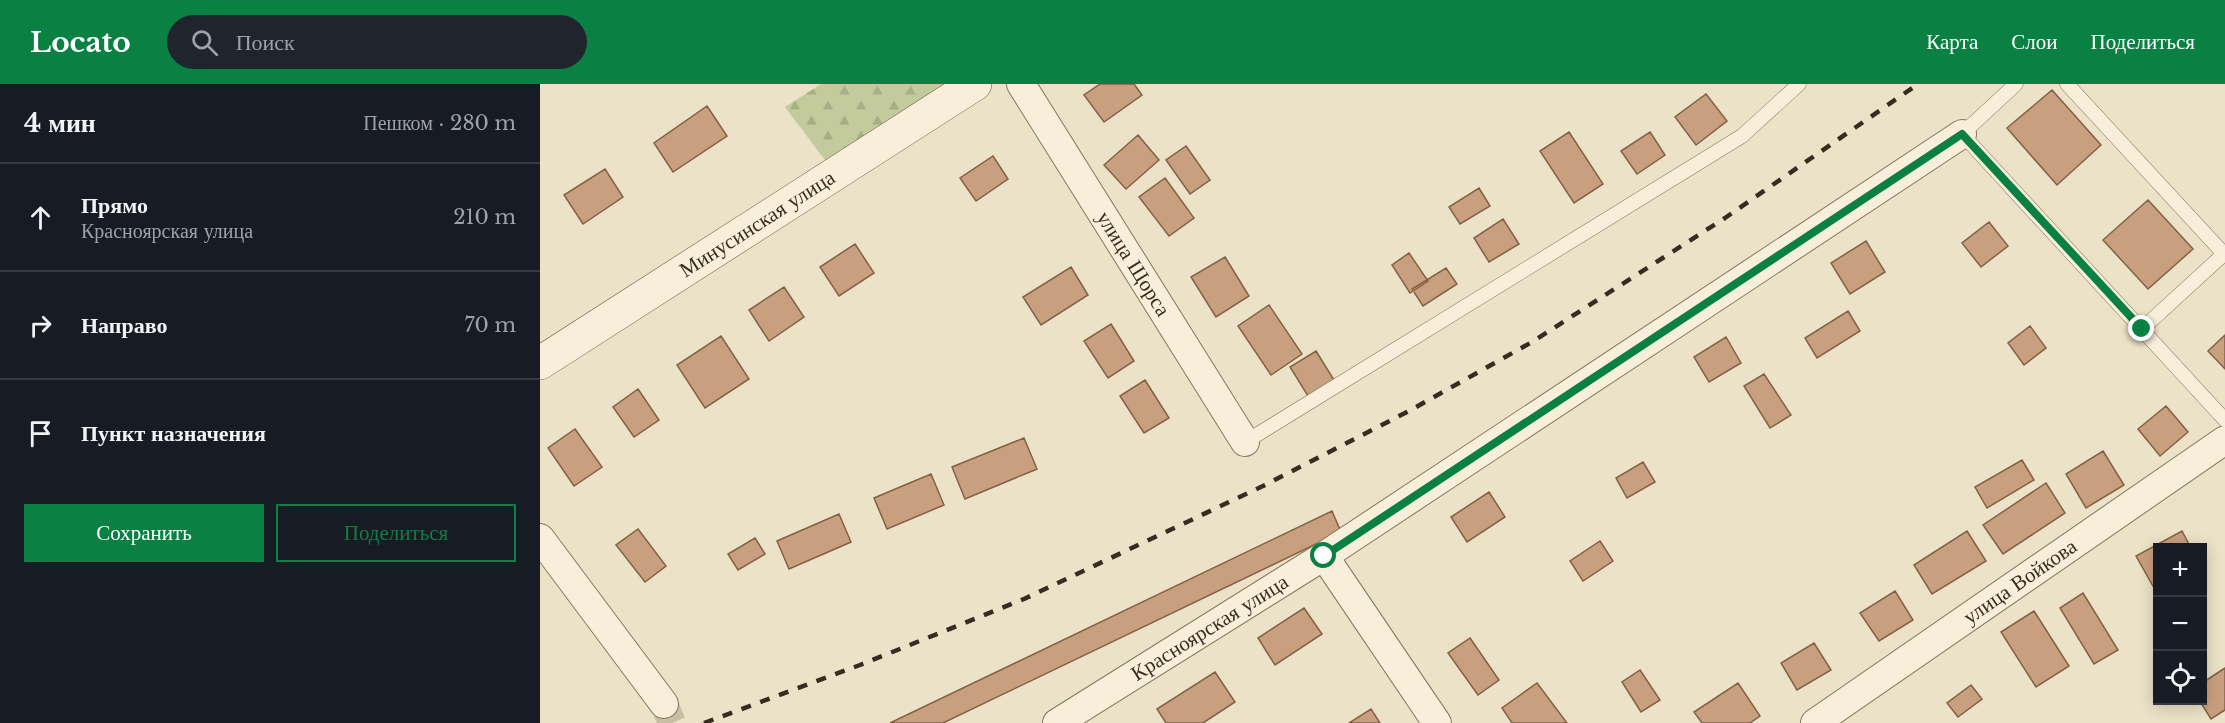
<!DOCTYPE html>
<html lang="ru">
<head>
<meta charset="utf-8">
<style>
  body { margin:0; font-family:"Libre Baskerville",serif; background:#20242c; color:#f1f3f6 }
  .controls { position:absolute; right:18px; bottom:18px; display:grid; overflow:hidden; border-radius:0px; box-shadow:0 3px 15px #0003 }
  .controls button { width:54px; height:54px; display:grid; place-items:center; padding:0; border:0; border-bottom:2px solid #363941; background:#171b24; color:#f1f3f6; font:30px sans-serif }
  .stop { position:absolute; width:18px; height:18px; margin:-14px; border:4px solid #0b8043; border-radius:50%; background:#fff }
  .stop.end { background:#0b8043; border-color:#fff; box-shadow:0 2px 6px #0008 }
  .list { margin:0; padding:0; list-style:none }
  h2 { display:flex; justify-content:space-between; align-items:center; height:78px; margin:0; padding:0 24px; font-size:26px }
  h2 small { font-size:20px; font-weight:400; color:#9ea1a6 }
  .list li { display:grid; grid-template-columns:39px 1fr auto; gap:18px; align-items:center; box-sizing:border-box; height:108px; padding:0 24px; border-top:2px solid #363941 }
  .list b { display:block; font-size:22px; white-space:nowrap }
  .list p { margin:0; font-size:20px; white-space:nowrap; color:#9ea1a6 }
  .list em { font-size:20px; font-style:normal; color:#9ea1a6 }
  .actions { display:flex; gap:12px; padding:18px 24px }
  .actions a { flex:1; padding:14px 0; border:2px solid #0b8043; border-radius:0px; text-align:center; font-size:21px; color:#0b8043 }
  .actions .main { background:#0b8043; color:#fff }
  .icon { flex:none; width:33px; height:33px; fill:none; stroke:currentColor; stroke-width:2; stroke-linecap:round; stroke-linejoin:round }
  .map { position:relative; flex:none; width:1685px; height:639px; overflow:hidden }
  header { display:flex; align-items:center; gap:36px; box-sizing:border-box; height:84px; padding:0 30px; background:#0b8043; color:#fff }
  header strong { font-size:28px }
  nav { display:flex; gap:33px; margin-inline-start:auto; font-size:21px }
  .search { width:420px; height:54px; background:#20242c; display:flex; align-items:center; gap:15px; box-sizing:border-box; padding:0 21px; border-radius:33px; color:#9ea1a6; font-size:22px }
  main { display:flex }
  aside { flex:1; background:#171b24 }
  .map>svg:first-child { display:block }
  .forest { fill:url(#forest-firs) }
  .building { fill:#c8a07f; stroke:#846045; stroke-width:1.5 }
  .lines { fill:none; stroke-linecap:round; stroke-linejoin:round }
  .street-tunnel { stroke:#c8bea6; stroke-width:28; stroke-dasharray:28 14; stroke-linecap:butt }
  .lane-casing { stroke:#87755e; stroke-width:15 }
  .street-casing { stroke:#87755e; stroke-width:30 }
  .secondary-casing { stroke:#695641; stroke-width:34 }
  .lane { stroke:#f7efda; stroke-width:14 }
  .street { stroke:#f7efda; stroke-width:28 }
  .secondary { stroke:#f7efda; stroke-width:33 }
  .rail { stroke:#382c20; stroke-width:4.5; stroke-dasharray:10 10; stroke-linecap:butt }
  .route { stroke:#0b8043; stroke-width:8 }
  .labels { text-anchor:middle; stroke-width:4.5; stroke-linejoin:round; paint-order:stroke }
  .street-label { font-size:21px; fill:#382c20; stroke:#f4ecd6 }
</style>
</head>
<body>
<header>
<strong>Locato</strong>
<div class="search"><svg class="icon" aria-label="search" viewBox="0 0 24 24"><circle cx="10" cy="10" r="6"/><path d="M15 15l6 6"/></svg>Поиск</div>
<nav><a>Карта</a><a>Слои</a><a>Поделиться</a></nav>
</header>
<main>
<aside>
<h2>4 мин<small>Пешком · 280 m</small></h2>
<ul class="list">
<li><svg class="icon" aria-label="ahead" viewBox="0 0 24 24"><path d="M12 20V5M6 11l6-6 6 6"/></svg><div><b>Прямо</b><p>Красноярская улица</p></div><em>210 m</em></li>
<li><svg class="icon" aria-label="right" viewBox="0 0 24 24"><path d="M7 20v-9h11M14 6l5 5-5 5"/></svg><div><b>Направо</b></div><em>70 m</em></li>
<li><svg class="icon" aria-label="arrive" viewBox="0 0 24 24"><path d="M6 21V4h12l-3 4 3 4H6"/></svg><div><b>Пункт назначения</b></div></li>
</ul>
<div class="actions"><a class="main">Сохранить</a><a>Поделиться</a></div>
</aside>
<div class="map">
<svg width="1685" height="639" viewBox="0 0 1685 639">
  <defs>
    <pattern id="forest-firs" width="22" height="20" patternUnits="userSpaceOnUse" patternTransform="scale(1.5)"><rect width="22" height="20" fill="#c3ca9c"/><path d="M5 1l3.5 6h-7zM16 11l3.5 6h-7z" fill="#a8ae86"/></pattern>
  </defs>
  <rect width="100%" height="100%" fill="#ece2c7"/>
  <path class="forest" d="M281,0H411L288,80L245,23Z"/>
  <path class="building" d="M560,0H594L602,11L564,38L544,11Z
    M1512,6L1561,61L1517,101L1467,44Z
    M1166,10L1187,37L1156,61L1135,33Z
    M167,22L187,52L133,88L114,59Z
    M1029,48L1063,100L1034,119L1000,67Z
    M1110,48L1125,71L1097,90L1081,67Z
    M598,51L619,76L586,105L564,81Z
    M646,62L670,96L650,110L626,76Z
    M453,72L468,95L436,117L420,94Z
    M65,85L83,113L43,140L24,111Z
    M625,94L654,134L629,152L599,113Z
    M939,104L950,122L920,140L909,123Z
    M1608,116L1653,165L1608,205L1563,156Z
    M963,135L979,160L949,178L934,154Z
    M1449,138L1468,162L1441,183L1422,159Z
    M1326,157L1345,188L1310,210L1291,179Z
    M315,160L334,189L299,212L280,183Z
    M869,169L888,197L870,209L852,181Z
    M685,173L709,212L676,233L651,193Z
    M531,183L548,211L501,241L483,213Z
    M906,184L917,200L883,222L872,205Z
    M244,203L264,233L229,257L209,226Z
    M729,221L762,270L731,291L698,242Z
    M1308,227L1320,247L1277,274L1265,254Z
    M571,240L594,277L568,294L544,257Z
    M1490,242L1506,264L1484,281L1468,259Z
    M1685,251V285L1668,267Z
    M181,252L209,295L165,324L137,281Z
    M1186,253L1201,279L1169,298L1154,273Z
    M776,267L794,296L768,312L750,283Z
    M1224,290L1251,331L1230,344L1204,302Z
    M605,296L629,334L604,349L580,312Z
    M98,305L119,336L94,353L73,323Z
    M1626,322L1648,348L1620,372L1598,345Z
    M35,345L62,383L34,402L8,364Z
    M484,354L497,385L425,415L412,383Z
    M1563,367L1584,401L1546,424L1526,390Z
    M1482,376L1494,396L1447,424L1435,403Z
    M1103,378L1115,398L1087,414L1076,394Z
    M391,390L404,421L347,445L334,414Z
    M1506,399L1525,429L1463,470L1443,441Z
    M949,408L965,433L927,458L911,433Z
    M792,427L801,448L403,639H350Z
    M299,430L311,458L249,485L237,457Z
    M98,445L126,482L105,498L76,461Z
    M1427,447L1446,477L1392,510L1374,481Z
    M1642,447L1651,464H1618V511L1596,472Z
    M215,454L225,470L198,486L188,470Z
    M1060,457L1073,477L1043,497L1030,477Z
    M1355,507L1373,536L1339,557L1320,529Z
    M1543,509L1578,566L1554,580L1520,524Z
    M764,524L782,550L735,581L718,554Z
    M1494,527L1529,582L1496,603L1461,548Z
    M930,554L959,596L938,611L908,569Z
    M1274,559L1291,586L1257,606L1241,579Z
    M1685,584V626L1671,635L1659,616H1662V599Z
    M1100,586L1120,616L1101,628L1082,598Z
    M675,588L695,618L663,639H626L617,625Z
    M997,599L1027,639H972L962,624Z
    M1198,599L1220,632L1210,639H1162L1154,628Z
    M1431,601L1442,615L1418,633L1407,619Z
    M831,625L840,639H809Z"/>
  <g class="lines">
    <path class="street-tunnel" d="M124,620L132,639"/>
    <defs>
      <path id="lane" d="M1476,0L1422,50L1685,336
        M1527,0L1685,171
        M1602,245L1685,169
        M705,358L1202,52L1259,0"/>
      <g id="street">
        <path id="s1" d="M481,0L705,358"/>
        <path d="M0,454L124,620"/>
        <path d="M784,472L897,639"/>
        <path id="s2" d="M517,639L784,472L1422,50"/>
        <path id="s3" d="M1275,639L1685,356"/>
      </g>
      <g id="secondary">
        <path id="s4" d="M0,279L435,0"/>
      </g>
    </defs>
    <use href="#lane" class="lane-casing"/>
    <use href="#street" class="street-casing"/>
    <use href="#secondary" class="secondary-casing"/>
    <use href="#lane" class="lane"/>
    <use href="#street" class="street"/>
    <use href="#secondary" class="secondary"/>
    <path class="rail" d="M164,639L320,581L484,515L723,402L869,327L992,258L1185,134L1378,0"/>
  </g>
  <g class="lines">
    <path class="route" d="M784,472L1422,50L1602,245"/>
  </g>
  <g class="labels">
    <g class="street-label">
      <text dy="7" stroke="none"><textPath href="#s4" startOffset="258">Минусинская улица</textPath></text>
      <text dy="7" stroke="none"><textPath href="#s1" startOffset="212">улица Щорса</textPath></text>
      <text dy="7" stroke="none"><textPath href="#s3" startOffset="249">улица Войкова</textPath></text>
      <text dy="7" stroke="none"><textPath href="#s2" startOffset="180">Красноярская улица</textPath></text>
    </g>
  </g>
</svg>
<div class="controls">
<button>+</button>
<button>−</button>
<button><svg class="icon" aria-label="locate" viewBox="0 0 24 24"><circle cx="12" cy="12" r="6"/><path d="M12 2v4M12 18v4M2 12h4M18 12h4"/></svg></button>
</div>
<div class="stop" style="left:784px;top:472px"></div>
<div class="stop end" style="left:1602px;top:245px"></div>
</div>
</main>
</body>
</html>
